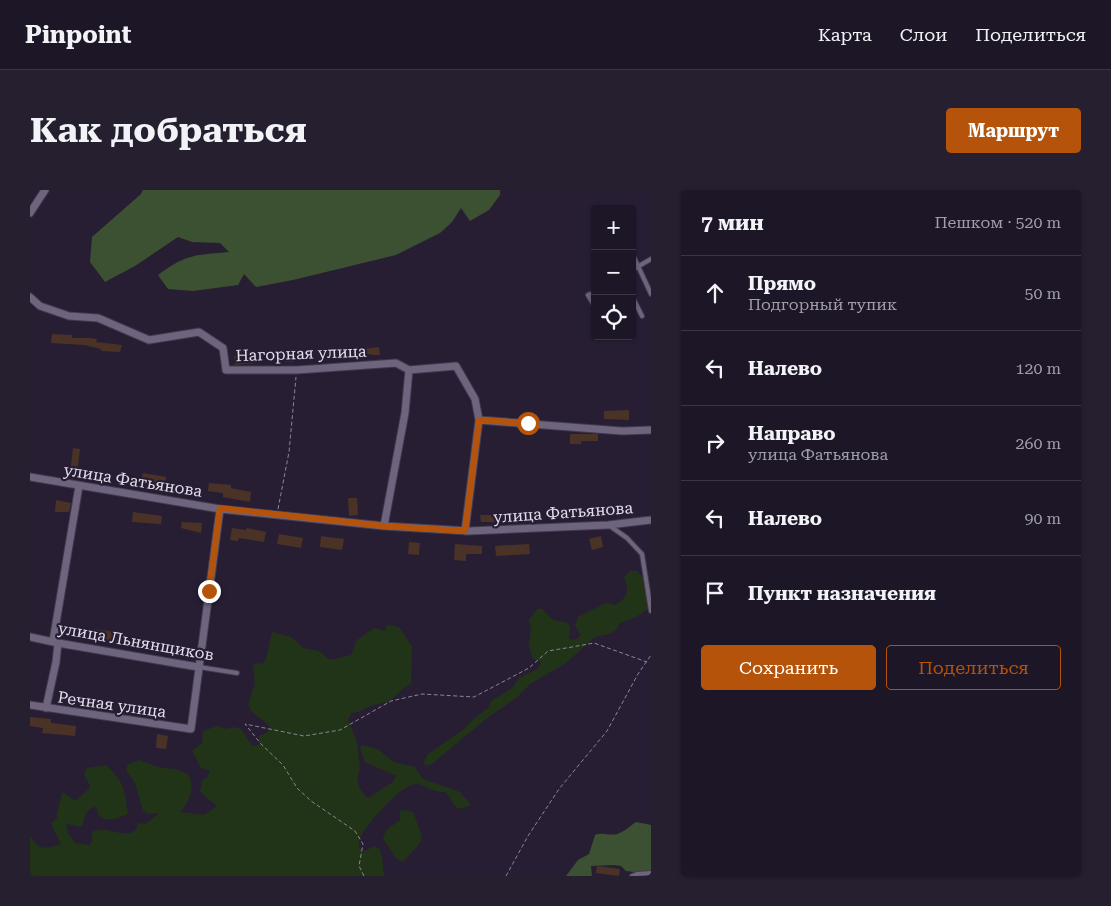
<!DOCTYPE html>
<html lang="ru">
<head>
<meta charset="utf-8">
<style>
  body { margin:0; font-family:"Roboto Serif",serif; background:#251f2f; color:#f1f3f6 }
  .controls { position:absolute; right:15px; top:15px; display:grid; overflow:hidden; border-radius:5px; box-shadow:0 1px 4px #0004 }
  .controls button { width:45px; height:45px; display:grid; place-items:center; padding:0; border:0; border-bottom:1px solid #3b3544; background:#1d1627; color:#f1f3f6; font:25px sans-serif }
  .stop { position:absolute; width:15px; height:15px; margin:-11px; border:4px solid #b45309; border-radius:50%; background:#fff }
  .stop.end { background:#b45309; border-color:#fff; box-shadow:0 1px 5px #0008 }
  .list { margin:0; padding:0; list-style:none }
  h2 { display:flex; justify-content:space-between; align-items:center; height:65px; margin:0; padding:0 20px; font-size:21px }
  h2 small { font-size:16px; font-weight:400; color:#a09fa7 }
  .list li { display:grid; grid-template-columns:32px 1fr auto; gap:15px; align-items:center; box-sizing:border-box; height:75px; padding:0 20px; border-top:1px solid #3b3544 }
  .list b { display:block; font-size:19px; white-space:nowrap }
  .list p { margin:0; font-size:16px; white-space:nowrap; color:#a09fa7 }
  .list em { font-size:16px; font-style:normal; color:#a09fa7 }
  .actions { display:flex; gap:10px; padding:15px 20px }
  .actions a { flex:1; padding:11px 0; border:1px solid #b45309; border-radius:5px; text-align:center; font-size:18px; color:#b45309 }
  .actions .main { background:#b45309; color:#fff }
  .icon { flex:none; width:28px; height:28px; fill:none; stroke:currentColor; stroke-width:2; stroke-linecap:round; stroke-linejoin:round }
  .map { position:relative; flex:none; width:621px; height:686px; overflow:hidden; border-radius:5px }
  header { display:flex; align-items:center; gap:30px; box-sizing:border-box; height:70px; padding:0 25px; background:#1d1627; border-bottom:1px solid #3b3544 }
  header strong { font-size:24px }
  nav { display:flex; gap:28px; margin-inline-start:auto; font-size:18px }
  .intro { display:flex; align-items:center; justify-content:space-between; box-sizing:border-box; height:120px; padding:0 30px }
  h1 { margin:0; font-size:35px }
  .button { padding:12px 22px; border-radius:5px; background:#b45309; color:#fff; font-size:18px; font-weight:700 }
  main { display:flex; gap:30px; padding:0 30px }
  aside { flex:1; background:#1d1627; border-radius:5px; box-shadow:0 1px 4px #0004 }
  .map>svg:first-child { display:block }
  .green { fill:#223418 }
  .forest { fill:#3c5032 }
  .building { fill:#4b3226 }
  .lines { fill:none; stroke-linecap:round; stroke-linejoin:round }
  .lane-casing { stroke:#423b4d; stroke-width:6 }
  .street-casing { stroke:#423b4d; stroke-width:9 }
  .path { stroke:#8c8497; stroke-width:1; stroke-dasharray:4 2.5; stroke-linecap:butt }
  .lane { stroke:#6e647e; stroke-width:4 }
  .street { stroke:#6e647e; stroke-width:7 }
  .route { stroke:#b45309; stroke-width:6 }
  .labels { text-anchor:middle; stroke-width:4.5; stroke-linejoin:round; paint-order:stroke }
  .street-label { font-size:16px; fill:#e2dceb; stroke:#271e34 }
</style>
</head>
<body>
<header>
<strong>Pinpoint</strong>
<nav><a>Карта</a><a>Слои</a><a>Поделиться</a></nav>
</header>
<div class="intro"><h1>Как добраться</h1><a class="button">Маршрут</a></div>
<main>
<div class="map">
<svg width="621" height="686" viewBox="0 0 621 686">
  <rect width="100%" height="100%" fill="#271e34"/>
  <path class="green" d="M600,381H607L614,389L619,418L606,427L590,433L586,440L579,444L565,447L536,473L500,494L486,508L457,528L402,574L395,576L394,572L398,564L434,539L441,531L459,517L461,511L482,498L489,488L509,478L511,472L502,468L499,455L501,439L499,430L507,419H512L523,430L538,433L540,438L539,449L545,450L551,445L545,436L548,427L576,413L585,415C599,406 599,403 594,387Z
    M359,435L369,437L382,456L381,494C371,498 370,503 362,509C356,514 349,513 343,515C333,518 333,522 321,523L318,529L327,553L330,578L327,588L330,599L336,607H340L363,592L366,586L335,572L330,559L332,555L348,559L363,572L385,577L393,589L430,602L441,615L429,619L424,615L416,602C401,603 399,595 387,594C373,592 337,634 331,646C329,649 329,653 329,657L333,662L344,656L349,658L352,666L354,686H0V646C9,661 16,659 31,654L21,633L27,628V623L32,603H35L45,611L60,598V595L54,585L57,578L76,575C95,593 94,599 98,624C91,627 75,634 69,625C67,623 67,620 66,617C55,618 55,627 52,637L36,634L38,643L45,653L59,655L62,651V642C77,634 94,651 107,639V633L115,634L127,625V623L118,624L113,621L105,593L96,580L98,574L109,570L131,578L145,579L158,584C166,601 159,608 151,622L174,625L187,616L170,602L172,591L177,587L180,580L171,578L162,561L172,553L173,541L187,536L196,539L204,537L211,539L222,556L229,555V546L237,542L241,537L221,521L218,514L225,494L223,476L227,473L232,474L236,469L242,442L261,447L273,458L289,461L300,470L321,465L327,450L344,438L356,441V436Z
    M373,620L383,622L392,646L390,653L373,672L366,668L353,649L356,640L370,630V621Z"/>
  <path class="forest" d="M113,0H470V5L459,20L440,31L431,18L422,32L410,43L366,65L263,90L226,97L214,84L208,95L163,101L138,99L128,85C156,64 165,65 199,62L190,53L162,52L148,47L105,76L75,92L60,72L62,47L111,4Z
    M606,632L621,635V684L596,681L591,676L584,675L561,676L562,686H536L548,670L559,664L565,645C572,642 580,646 587,644C594,642 600,636 606,632Z"/>
  <path class="building" d="M22,144L42,145V148H60L67,149L66,152L92,155L90,162L71,161V159L54,155L21,153Z
    M333,157V159L349,157L350,165H342V164L308,167L307,160Z
    M254,163H263L264,172H255L254,170H242V166L254,165Z
    M204,166H211V169L226,168V173L205,175Z
    M599,220V230L574,229V221Z
    M540,244H568V251H551V254H540Z
    M43,258L50,259L47,284L40,283Z
    M113,283L136,287L135,295L110,293Z
    M179,293L201,295V298L221,302L220,312L193,307V303L178,301Z
    M318,308H327L328,325L319,326Z
    M26,310L41,313L39,322H25Z
    M103,322L132,326L131,334L102,332Z
    M463,323H470V332H451L450,325H463Z
    M152,332L172,333L171,343L151,338Z
    M202,338L216,340L217,338L236,342L234,352L209,348L208,351L200,350Z
    M249,344L273,348L271,358L247,354Z
    M291,346L314,349L312,360L290,357Z
    M571,346L573,357L562,360L559,349Z
    M379,352L390,353L389,365L378,364Z
    M425,354L452,356V364H436V371L424,370Z
    M499,354L500,364L466,366L465,356Z
    M63,439L89,442L88,452L62,450Z
    M0,527L21,529V533L46,536L45,546L12,543L13,538L0,536Z
    M127,544L138,546L136,559L126,558Z
    M567,676L590,679L589,686L566,683Z"/>
  <g class="lines">
    <defs>
      <path id="lane" d="M602,63L621,104
        M602,80L621,69
        M565,102L558,105L565,117
        M602,106L612,126
        M580,336L597,348L612,364L621,421
        M169,477L207,483
        M602,686L607,684L621,683"/>
      <path id="street" d="M0,23L15,0
        M0,107L10,116L39,126L68,128L119,150L169,142L193,158L196,180H267L366,173L379,180L426,176L445,209L449,230L435,341
        M449,230L592,241L621,240
        M0,287L190,319L354,336L439,341L578,335L621,330
        M354,336L375,223L379,180
        M0,447L28,453L168,477
        M23,451L49,296
        M0,515L161,539L190,319
        M16,518L26,472L28,453"/>
    </defs>
    <use href="#lane" class="lane-casing"/>
    <use href="#street" class="street-casing"/>
    <path class="path" d="M248,319L259,262L266,187
      M334,686L329,676L333,654L325,641L281,611L267,598L253,575L231,554L215,534L274,546L310,540L361,511L392,504L444,507L499,478L518,461L542,457L564,453L617,472
      M476,686L498,646L529,599L577,541L608,484L621,465"/>
    <use href="#lane" class="lane"/>
    <use href="#street" class="street"/>
  </g>
  <g class="lines">
    <path class="route" d="M179,401L190,318L354,336L435,341L449,230L498,233"/>
  </g>
  <g class="labels">
    <g class="street-label">
      <text transform="translate(271 163) rotate(-2)" y="6">Нагорная улица</text>
      <text transform="translate(103 290) rotate(9)" y="6">улица Фатьянова</text>
      <text transform="translate(533 322) rotate(-4)" y="6">улица Фатьянова</text>
      <text transform="translate(106 451) rotate(10)" y="6">улица Льнянщиков</text>
      <text transform="translate(82 514) rotate(8)" y="6">Речная улица</text>
    </g>
  </g>
</svg>
<div class="controls">
<button>+</button>
<button>−</button>
<button><svg class="icon" aria-label="locate" viewBox="0 0 24 24"><circle cx="12" cy="12" r="6"/><path d="M12 2v4M12 18v4M2 12h4M18 12h4"/></svg></button>
</div>
<div class="stop" style="left:498px;top:233px"></div>
<div class="stop end" style="left:179px;top:401px"></div>
</div>
<aside>
<h2>7 мин<small>Пешком · 520 m</small></h2>
<ul class="list">
<li><svg class="icon" aria-label="ahead" viewBox="0 0 24 24"><path d="M12 20V5M6 11l6-6 6 6"/></svg><div><b>Прямо</b><p>Подгорный тупик</p></div><em>50 m</em></li>
<li><svg class="icon" aria-label="left" viewBox="0 0 24 24"><path d="M17 20v-9H6M10 6l-5 5 5 5"/></svg><div><b>Налево</b></div><em>120 m</em></li>
<li><svg class="icon" aria-label="right" viewBox="0 0 24 24"><path d="M7 20v-9h11M14 6l5 5-5 5"/></svg><div><b>Направо</b><p>улица Фатьянова</p></div><em>260 m</em></li>
<li><svg class="icon" aria-label="left" viewBox="0 0 24 24"><path d="M17 20v-9H6M10 6l-5 5 5 5"/></svg><div><b>Налево</b></div><em>90 m</em></li>
<li><svg class="icon" aria-label="arrive" viewBox="0 0 24 24"><path d="M6 21V4h12l-3 4 3 4H6"/></svg><div><b>Пункт назначения</b></div></li>
</ul>
<div class="actions"><a class="main">Сохранить</a><a>Поделиться</a></div>
</aside>
</main>
</body>
</html>
